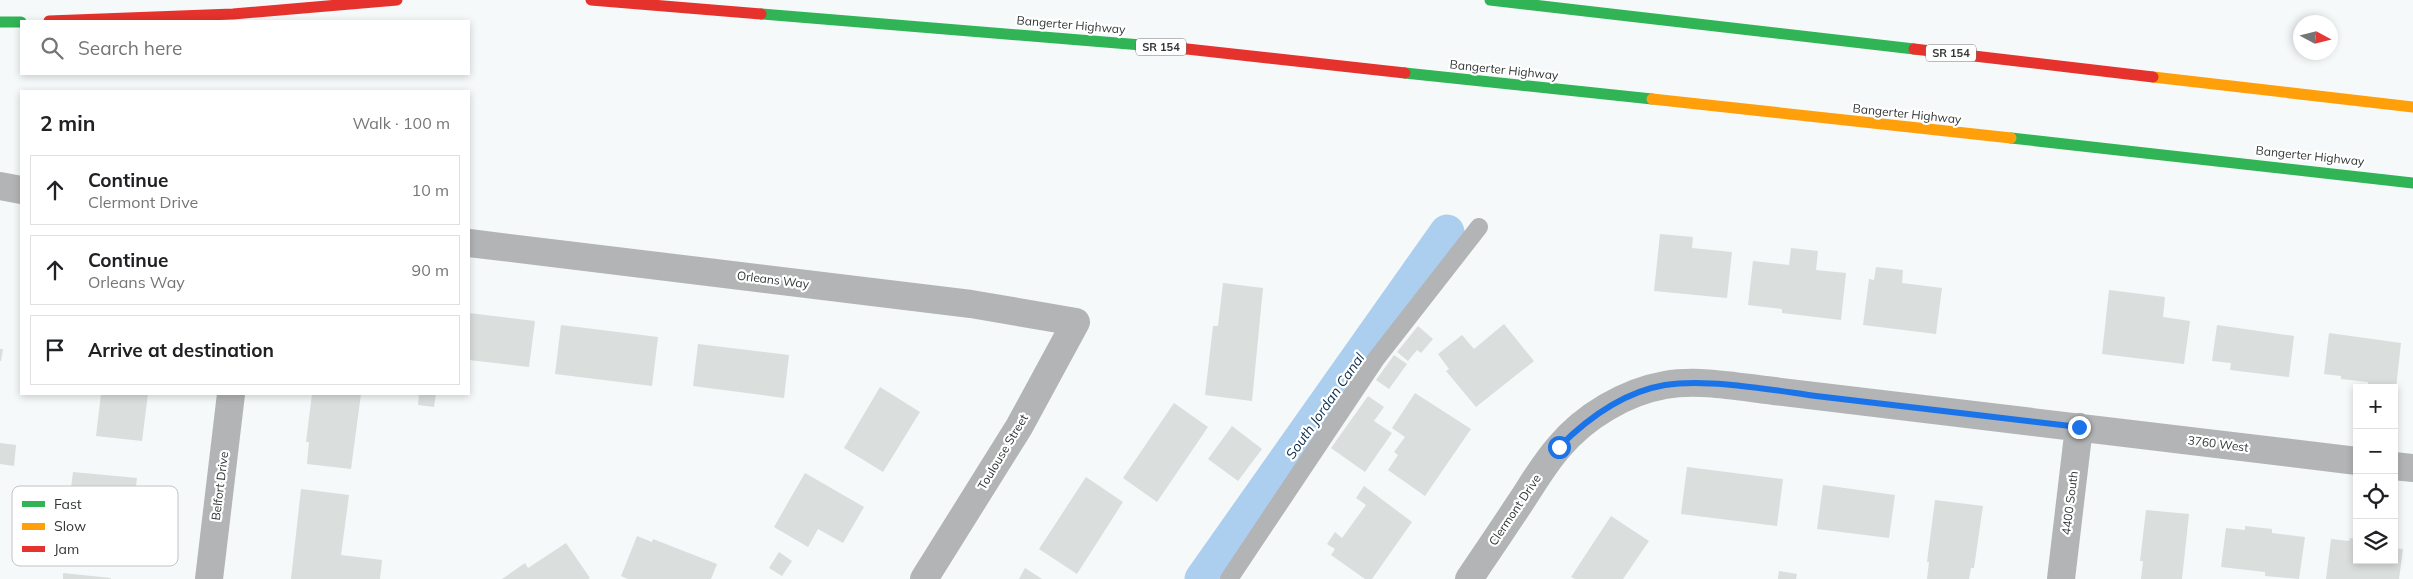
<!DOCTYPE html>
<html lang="en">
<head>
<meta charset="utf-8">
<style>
  body { margin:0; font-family:Mulish,sans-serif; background:#f2f2f2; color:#202124 }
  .controls { position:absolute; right:15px; bottom:15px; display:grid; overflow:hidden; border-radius:0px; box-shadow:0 2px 8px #0003 }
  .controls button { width:45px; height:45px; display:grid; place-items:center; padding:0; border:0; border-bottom:1px solid #e0e0e0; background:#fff; color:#202124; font:25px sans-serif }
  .compass { position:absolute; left:2293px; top:15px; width:45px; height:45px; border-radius:50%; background:#fff; box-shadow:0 2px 8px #0003; rotate:97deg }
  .stop { position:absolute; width:15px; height:15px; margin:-11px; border:4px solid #1a73e8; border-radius:50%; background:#fff }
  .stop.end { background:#1a73e8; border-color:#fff; box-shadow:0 1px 5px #0008 }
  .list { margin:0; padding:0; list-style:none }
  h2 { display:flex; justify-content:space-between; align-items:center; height:65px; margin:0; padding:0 20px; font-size:21px }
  h2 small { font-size:16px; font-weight:400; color:#757577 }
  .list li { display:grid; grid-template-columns:32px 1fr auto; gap:15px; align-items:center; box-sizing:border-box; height:70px; margin:0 10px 10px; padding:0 10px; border:1px solid #e0e0e0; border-radius:0px }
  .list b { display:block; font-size:19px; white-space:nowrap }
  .list p { margin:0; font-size:16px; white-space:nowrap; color:#757577 }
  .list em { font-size:16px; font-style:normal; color:#757577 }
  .icon { flex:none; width:28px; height:28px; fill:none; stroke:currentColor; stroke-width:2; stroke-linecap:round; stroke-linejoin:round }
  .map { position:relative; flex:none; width:2413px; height:579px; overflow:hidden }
  .search { position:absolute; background:#fff; box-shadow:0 2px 8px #0003; left:20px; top:20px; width:450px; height:55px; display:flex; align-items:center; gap:12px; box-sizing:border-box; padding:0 18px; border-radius:0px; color:#757577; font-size:19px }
  .panel { position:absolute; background:#fff; box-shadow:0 2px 8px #0003; left:20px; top:90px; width:450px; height:305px; border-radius:0px }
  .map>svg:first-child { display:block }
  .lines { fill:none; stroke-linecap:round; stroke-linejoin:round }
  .canal { stroke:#acceef; stroke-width:35 }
  .building { fill:#dadedd }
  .lane { stroke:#b3b4b5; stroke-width:18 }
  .street { stroke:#b3b4b5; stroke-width:28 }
  .fast { stroke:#30b455; stroke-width:11 }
  .slow { stroke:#ff9f0a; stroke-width:11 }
  .jam { stroke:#e5322d; stroke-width:11 }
  .route { stroke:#1a73e8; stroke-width:6 }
  .labels { text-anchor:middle; stroke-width:4.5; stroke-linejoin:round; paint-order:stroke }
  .shield { fill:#fff; stroke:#707272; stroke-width:1 }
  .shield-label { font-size:11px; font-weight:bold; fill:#333636 }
  .street-label { font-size:12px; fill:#333636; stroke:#fff }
  .water-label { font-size:14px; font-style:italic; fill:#0b2d4c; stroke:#fff }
  .key { fill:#fff; stroke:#c2c3c3; stroke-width:1 }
  .key-label { font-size:14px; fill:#333636 }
</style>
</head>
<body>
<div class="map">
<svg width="2413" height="579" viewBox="0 0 2413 579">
  <rect width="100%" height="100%" fill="#f5f9f9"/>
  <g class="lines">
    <path class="canal" d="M1202,579L1447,232"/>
  </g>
  <path class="building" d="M1660,234L1693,237L1692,248L1732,252L1727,298L1654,291Z
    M1791,248L1818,251L1816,270L1846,273L1841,320L1782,313V309L1748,305L1753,261L1789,265Z
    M1876,267L1903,270L1902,283L1942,288L1936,334L1863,325L1869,279L1874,280Z
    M1223,283L1263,288L1252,401L1205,395L1213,326H1218Z
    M2109,290L2165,297L2163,317L2190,321L2184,364L2102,354Z
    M469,313L535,321L529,367L469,360Z
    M1504,324L1534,361L1476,407L1446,371L1449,369L1438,354L1462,335L1474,349Z
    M561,325L658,337L652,386L555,374Z
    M2217,325L2294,336L2289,377L2230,370L2231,363L2212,361Z
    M1418,326L1433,339L1421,353L1417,350L1408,361L1397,352Z
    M2329,333L2401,343L2396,388L2368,385V382L2341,379V376L2324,374Z
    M698,344L789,355L784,398L693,386Z
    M0,349H3L1,361H0Z
    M1394,355L1407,364L1389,389L1376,380Z
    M880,387L920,412L883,472L844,448Z
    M1415,393L1471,429L1425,496L1388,470L1398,455L1394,452L1405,437L1392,428Z
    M101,394H148L142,441L96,436Z
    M312,394H361L351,469L307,464L309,442H306Z
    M419,394H436L434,407L418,405Z
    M1368,396L1384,407L1374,421L1392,433L1365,472L1331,448Z
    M1174,403L1208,427L1157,502L1123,478Z
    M1232,426L1262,449L1238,481L1208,459Z
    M0,443L16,445L14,466L0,464Z
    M1687,467L1783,479L1777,526L1681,514Z
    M73,472L137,478L127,558L81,552L85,522L67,520Z
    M805,473L864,507L843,543L818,529L808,547L774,527Z
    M1086,477L1123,502L1077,574L1039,549Z
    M1823,485L1895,495L1889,538L1817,529Z
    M1364,486L1412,522L1372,579H1365L1331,555L1335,549L1327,544L1335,532L1342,538L1366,505L1356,498Z
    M301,489L349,495L341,555L382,560L380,579H291Z
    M1935,500L1983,506L1974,568H1971L1969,579H1927L1929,562H1927Z
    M2146,510L2189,514L2182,579H2141L2143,561H2140Z
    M1611,516L1649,541L1623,579H1575L1571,577Z
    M2245,526L2272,529V533L2305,537L2299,579L2265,576V572L2221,567L2226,528L2245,530Z
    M637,536L652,542L653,539L717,564L711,579H628L621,576Z
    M2350,538L2357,539V560H2394V548L2403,549L2399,579H2326L2331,539L2349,541Z
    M566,543L590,578L588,579H502L525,563L528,568Z
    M779,552L792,561L782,576L769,568Z
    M1025,568L1042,579H1019Z
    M1779,571L1797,574L1796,579H1778Z
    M63,573L111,578V579H63Z"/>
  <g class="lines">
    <path class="lane" d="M1229,579L1376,359L1479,227"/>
    <path class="street" d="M0,186L21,190
      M469,243L971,304L1076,322L1019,427L924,579
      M2394,466L2413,468
      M209,579L231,394
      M1469,579C1486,554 1503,529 1520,503C1532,485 1544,464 1559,447C1584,417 1625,392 1665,385C1700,379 1739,387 1774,391L2357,461
      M2061,579L2079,427"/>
    <path class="fast" d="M1490,0L1914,49
      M761,14L1178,48
      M0,22H21
      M1405,73L1652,99
      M2011,138L2413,183"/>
    <path class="slow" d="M2153,77L2413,107
      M1652,99L2011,138"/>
    <path class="jam" d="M591,0L761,14
      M49,21L233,14L397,0
      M1178,48L1405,73
      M1914,49L2153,77"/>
  </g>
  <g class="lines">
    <path class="route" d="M1559,447C1588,418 1623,392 1665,385C1707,378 1772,390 1816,396C1904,406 1991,417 2079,427"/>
  </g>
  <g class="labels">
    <g class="shield">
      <rect x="1136" y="38.5" width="50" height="17" rx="4"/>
      <rect x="1926" y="44.5" width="50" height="17" rx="4"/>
    </g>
    <g class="shield-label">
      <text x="1161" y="51">SR 154</text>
      <text x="1951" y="57">SR 154</text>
    </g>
    <g class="street-label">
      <text transform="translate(1071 25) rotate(5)" y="4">Bangerter Highway</text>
      <text transform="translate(1504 70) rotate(6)" y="4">Bangerter Highway</text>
      <text transform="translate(1907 114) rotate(6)" y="4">Bangerter Highway</text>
      <text transform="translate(2310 156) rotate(6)" y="4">Bangerter Highway</text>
      <text transform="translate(773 280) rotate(7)" y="4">Orleans Way</text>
      <text transform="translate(2218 444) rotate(7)" y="4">3760 West</text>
      <text transform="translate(1003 452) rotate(-59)" y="4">Toulouse Street</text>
      <text transform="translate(220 486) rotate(-83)" y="4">Belfort Drive</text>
      <text transform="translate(2070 503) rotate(-83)" y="4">4400 South</text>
      <text transform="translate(1515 510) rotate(-56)" y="4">Clermont Drive</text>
    </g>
    <g class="water-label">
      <text transform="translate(1325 406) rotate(-55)" y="5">South Jordan Canal</text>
    </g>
  </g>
  <rect x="12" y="486" width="166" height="80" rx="8" class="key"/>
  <rect x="22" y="501" width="23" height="6" fill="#30b455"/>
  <rect x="22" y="523" width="23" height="7" fill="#ff9f0a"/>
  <rect x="22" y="546" width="23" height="6" fill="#e5322d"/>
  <g class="key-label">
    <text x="54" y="509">Fast</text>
    <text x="54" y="531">Slow</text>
    <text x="54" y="554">Jam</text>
  </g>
</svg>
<div class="controls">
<button>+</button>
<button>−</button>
<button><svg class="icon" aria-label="locate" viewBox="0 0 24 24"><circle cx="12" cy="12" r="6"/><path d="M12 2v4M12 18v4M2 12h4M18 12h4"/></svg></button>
<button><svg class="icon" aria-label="layers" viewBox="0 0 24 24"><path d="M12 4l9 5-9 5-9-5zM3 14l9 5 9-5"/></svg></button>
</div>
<svg class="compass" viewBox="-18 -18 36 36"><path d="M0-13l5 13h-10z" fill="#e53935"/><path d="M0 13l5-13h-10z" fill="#757577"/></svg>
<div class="stop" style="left:1559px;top:447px"></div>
<div class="stop end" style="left:2079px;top:427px"></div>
<div class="search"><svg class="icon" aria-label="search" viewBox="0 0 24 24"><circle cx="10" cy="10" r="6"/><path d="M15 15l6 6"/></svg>Search here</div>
<section class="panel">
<h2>2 min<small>Walk · 100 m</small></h2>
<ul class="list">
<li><svg class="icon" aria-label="ahead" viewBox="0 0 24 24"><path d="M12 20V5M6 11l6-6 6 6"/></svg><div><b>Continue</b><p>Clermont Drive</p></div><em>10 m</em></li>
<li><svg class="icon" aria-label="ahead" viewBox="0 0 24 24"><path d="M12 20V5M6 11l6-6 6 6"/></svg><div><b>Continue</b><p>Orleans Way</p></div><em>90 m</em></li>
<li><svg class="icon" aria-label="arrive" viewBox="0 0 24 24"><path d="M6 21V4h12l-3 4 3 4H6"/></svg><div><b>Arrive at destination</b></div></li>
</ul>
</section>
</div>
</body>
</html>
